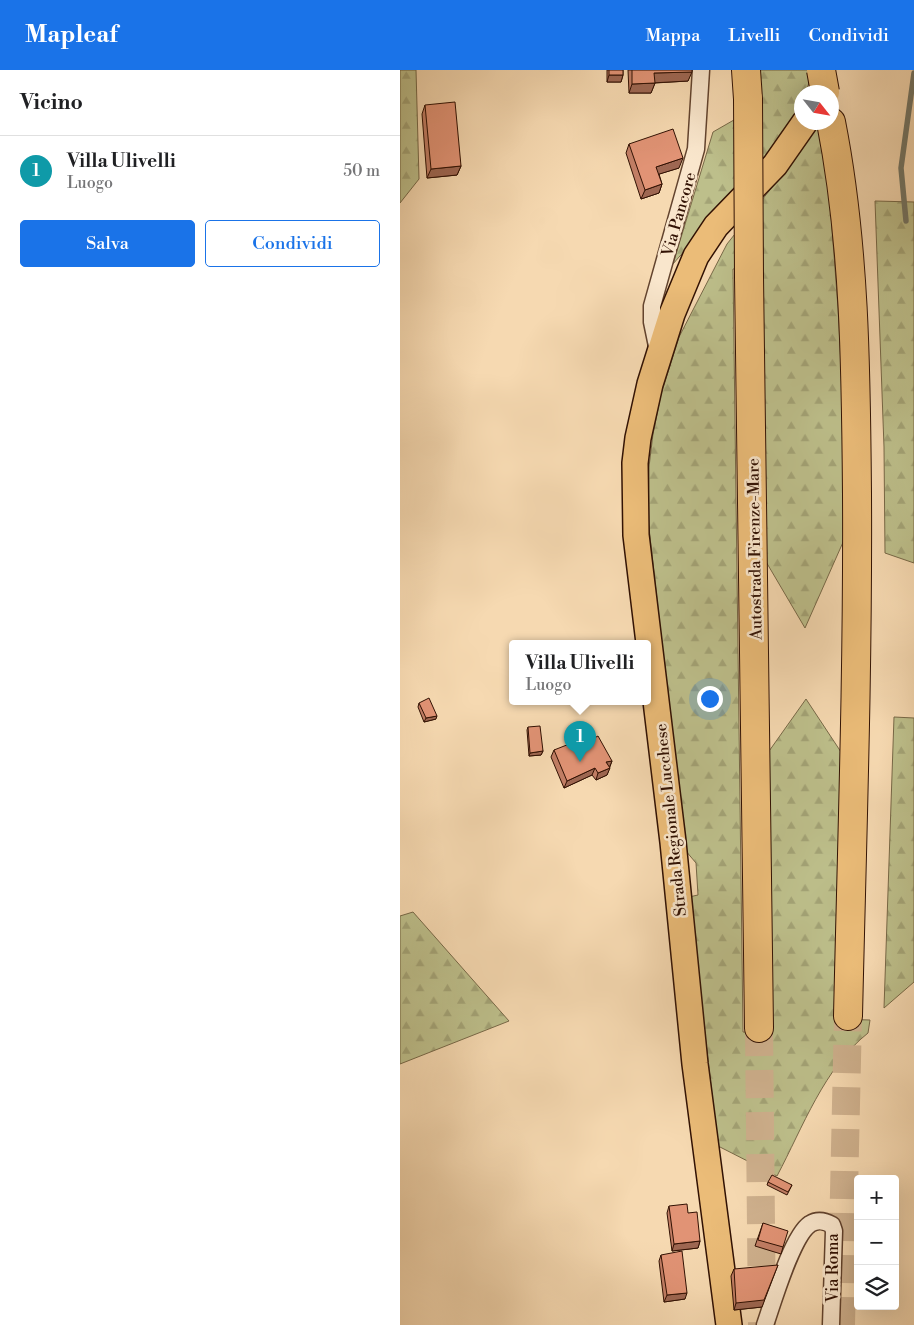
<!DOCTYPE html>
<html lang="it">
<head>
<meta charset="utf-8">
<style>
  body { margin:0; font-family:"Libre Bodoni",serif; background:#f6f6f6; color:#202124 }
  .controls { position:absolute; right:15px; bottom:15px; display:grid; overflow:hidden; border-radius:5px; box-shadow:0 5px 20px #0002 }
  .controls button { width:45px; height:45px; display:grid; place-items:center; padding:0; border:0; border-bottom:1px solid #e0e0e0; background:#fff; color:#202124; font:25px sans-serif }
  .compass { position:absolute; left:394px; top:15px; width:45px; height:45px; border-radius:50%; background:#fff; box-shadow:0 5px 20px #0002; rotate:121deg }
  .you { position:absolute; left:309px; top:628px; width:18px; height:18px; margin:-12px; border:4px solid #fff; border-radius:50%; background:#1a73e8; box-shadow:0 0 0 8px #1a73e833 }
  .badge { display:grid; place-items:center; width:32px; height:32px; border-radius:50%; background:#1a73e8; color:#fff; font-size:16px; font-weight:700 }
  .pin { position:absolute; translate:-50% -41px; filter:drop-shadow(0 1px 2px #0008) }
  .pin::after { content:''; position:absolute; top:26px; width:18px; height:15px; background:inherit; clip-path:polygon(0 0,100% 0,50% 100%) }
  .popup { position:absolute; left:109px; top:570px; width:142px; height:65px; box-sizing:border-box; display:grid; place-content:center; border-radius:5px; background:#fff; filter:drop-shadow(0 1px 4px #0005); font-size:16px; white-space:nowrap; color:#757577 }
  .popup b { font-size:19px; color:#202124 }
  .popup::after { content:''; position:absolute; left:50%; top:100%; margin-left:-10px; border:10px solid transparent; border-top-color:#fff }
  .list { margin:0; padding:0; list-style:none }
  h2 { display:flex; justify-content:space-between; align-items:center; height:65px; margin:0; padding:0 20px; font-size:21px }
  h2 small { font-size:16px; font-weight:400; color:#757577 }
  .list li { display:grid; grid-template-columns:32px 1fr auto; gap:15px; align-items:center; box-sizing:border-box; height:70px; padding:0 20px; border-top:1px solid #e0e0e0 }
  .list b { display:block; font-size:19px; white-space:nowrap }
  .list p { margin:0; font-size:16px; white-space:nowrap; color:#757577 }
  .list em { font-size:16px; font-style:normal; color:#757577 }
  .actions { display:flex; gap:10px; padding:15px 20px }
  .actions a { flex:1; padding:11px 0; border:1px solid #1a73e8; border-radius:5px; text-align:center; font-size:18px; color:#1a73e8 }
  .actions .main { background:#1a73e8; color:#fff }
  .icon { flex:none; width:28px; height:28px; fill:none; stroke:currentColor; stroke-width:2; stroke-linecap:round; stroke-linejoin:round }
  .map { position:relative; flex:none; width:514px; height:1255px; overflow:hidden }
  header { display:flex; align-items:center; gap:30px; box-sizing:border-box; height:70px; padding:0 25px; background:#1a73e8; color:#fff }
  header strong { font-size:24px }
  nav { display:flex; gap:28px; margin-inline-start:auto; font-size:18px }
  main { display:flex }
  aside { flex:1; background:#fff }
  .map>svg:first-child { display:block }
  .forest { fill:url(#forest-firs); stroke:#776847 }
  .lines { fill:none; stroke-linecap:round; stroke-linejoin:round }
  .stream { stroke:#727667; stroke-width:5.5 }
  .motorway-tunnel { stroke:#cfb18e; stroke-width:28; stroke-dasharray:28 14; stroke-linecap:butt }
  .minor-casing { stroke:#62432e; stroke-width:19 }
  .primary-casing { stroke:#311103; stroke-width:28 }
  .motorway-casing { stroke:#311103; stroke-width:30 }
  .minor { stroke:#f9e6cc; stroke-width:16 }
  .primary { stroke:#ebbc78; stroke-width:25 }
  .motorway { stroke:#ebbc78; stroke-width:28 }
  .motorway-bridge-casing { stroke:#311103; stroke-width:30; stroke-linecap:butt }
  .motorway-bridge { stroke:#ebbc78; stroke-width:28 }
  .wall { fill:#c27e65; stroke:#311103 }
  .shaded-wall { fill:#9e6752; stroke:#311103 }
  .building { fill:#e19375; stroke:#311103 }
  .labels { text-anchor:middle; stroke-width:5; stroke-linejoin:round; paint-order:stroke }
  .street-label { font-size:16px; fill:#311103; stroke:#f9e6cc }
</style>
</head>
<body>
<header>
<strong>Mapleaf</strong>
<nav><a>Mappa</a><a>Livelli</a><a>Condividi</a></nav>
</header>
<main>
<aside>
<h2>Vicino<small></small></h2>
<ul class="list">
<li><span class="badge" style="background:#0f9aa8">1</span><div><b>Villa Ulivelli</b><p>Luogo</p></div><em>50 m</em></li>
</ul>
<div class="actions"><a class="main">Salva</a><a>Condividi</a></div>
</aside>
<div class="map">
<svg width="514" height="1255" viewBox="0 0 514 1255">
  <defs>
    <pattern id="forest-firs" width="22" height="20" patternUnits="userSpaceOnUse" patternTransform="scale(1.25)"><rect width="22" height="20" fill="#bdbf8b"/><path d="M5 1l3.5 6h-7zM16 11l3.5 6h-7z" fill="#a3a376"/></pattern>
  </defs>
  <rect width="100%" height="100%" fill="#f6d9b1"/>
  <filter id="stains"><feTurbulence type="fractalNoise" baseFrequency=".004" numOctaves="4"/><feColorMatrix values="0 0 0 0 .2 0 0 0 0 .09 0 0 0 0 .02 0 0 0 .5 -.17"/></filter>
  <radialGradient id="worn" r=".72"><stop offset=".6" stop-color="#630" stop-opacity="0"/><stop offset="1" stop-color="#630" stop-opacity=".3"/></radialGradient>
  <path class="forest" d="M0,0H16L19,109L0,133Z
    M358,0H413L406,22H402C401,61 301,161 273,194L313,62L360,35Z
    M418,53L430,132L438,238L443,332L444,470L405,558L365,490L360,198L333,199L343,962H371L367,684L406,629L441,682L437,949L470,950L468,963C424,998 403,1057 377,1106L318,1076L289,827L298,825L296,793L285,780L248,449L249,397L253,364L261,324L279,267L327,174L400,82Z
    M475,131L514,132V493L485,483L484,377Z
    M494,647L514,648V912L484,938Z
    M13,842L109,951L0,994V846Z"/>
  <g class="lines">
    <path class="stream" d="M506,151L501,98L514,3"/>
    <path class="motorway-tunnel" d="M359,958L362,1255
      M441,1255L448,946"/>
    <defs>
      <path id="minor" d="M258,281L252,252V236L296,79L301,0
        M365,1255C373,1232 392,1166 410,1154C418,1149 425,1151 432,1155L434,1161L431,1255"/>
      <path id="primary" d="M329,1255L295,994L273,772L236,465L235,393L238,368L250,314L272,244L296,186L316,156L375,95L405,52"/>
      <path id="motorway" d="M346,0L348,29
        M431,52C455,174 456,301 457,424C458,598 452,772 448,946
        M349,207L359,958"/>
    </defs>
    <use href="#minor" class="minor-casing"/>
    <use href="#primary" class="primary-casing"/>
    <use href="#motorway" class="motorway-casing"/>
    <use href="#minor" class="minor"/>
    <use href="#primary" class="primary"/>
    <use href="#motorway" class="motorway"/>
    <defs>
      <path id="motorway-bridge" d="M421,0L425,22
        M348,29L349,207"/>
    </defs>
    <use href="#motorway-bridge" class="motorway-bridge-casing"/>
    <use href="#motorway-bridge" class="motorway-bridge"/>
  </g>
  <path class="wall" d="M207,0H223V5L221,12H207Z
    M228,0H292L288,11L255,13L251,23H229Z
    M25,35L61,96L57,105L27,108L22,44Z
    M229,74L279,98L259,104L262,114L259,123L241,129L226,83Z
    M19,633L36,649L24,652L18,637Z
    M128,657L143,681L141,685L129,686L127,660Z
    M154,680L212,691L207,705L196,710L192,705L164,718L151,687Z
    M368,1112L392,1115L387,1125L367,1115Z
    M269,1136L300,1171L298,1178L272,1181L267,1143Z
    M363,1153L383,1177L381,1184L355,1176Z
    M261,1185L285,1229L264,1232L259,1191Z
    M334,1199L362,1237L334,1240L331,1206Z"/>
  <path class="shaded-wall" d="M292,2L288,11L251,13L254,3Z
    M209,5H223L221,12H207Z
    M255,13L251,23H229L232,14Z
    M283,88L279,98L253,106L256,97Z
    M61,96L57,105L27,108L31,99Z
    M262,114L259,123L241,129L245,120Z
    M37,646L36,649L24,652L26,648Z
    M143,681L141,685L129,686L130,683Z
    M212,691L209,698L206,692Z
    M195,698L192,705L164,718L167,711Z
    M210,698L207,705L196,710L198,703Z
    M300,1171L298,1178L272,1181L274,1174Z
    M378,1195L362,1237L334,1240L336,1233Z
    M287,1223L285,1229L264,1232L267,1225Z"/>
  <path class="building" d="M209,0H223V5H209Z
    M232,0H292V2L254,3L255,13L232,14Z
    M55,32L61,96L31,99L25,35Z
    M273,59L283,88L256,97L262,114L245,120L229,74Z
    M29,628L37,646L26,648L19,633Z
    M140,656L143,681L130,683L128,657Z
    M198,666L212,691L206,692L210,698L198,703L195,698L167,711L154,680L177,671L179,676Z
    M372,1105L392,1115L388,1122L368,1112Z
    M287,1134L288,1143L297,1142L300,1171L274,1174L269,1136Z
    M363,1153L388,1161L383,1177L358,1170Z
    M282,1181L287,1223L267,1225L261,1185Z
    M378,1195L364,1230L336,1233L334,1199Z"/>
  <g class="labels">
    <g class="street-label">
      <text transform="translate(278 144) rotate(-74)" y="6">Via Pancore</text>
      <text transform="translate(354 479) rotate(-91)" y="6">Autostrada Firenze-Mare</text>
      <text transform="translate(270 750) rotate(-96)" y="6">Strada Regionale Lucchese</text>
      <text transform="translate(432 1198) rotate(-90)" y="6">Via Roma</text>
    </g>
  </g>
  <rect width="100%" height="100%" filter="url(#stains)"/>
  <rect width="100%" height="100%" fill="url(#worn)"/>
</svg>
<div class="controls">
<button>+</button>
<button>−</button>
<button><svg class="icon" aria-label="layers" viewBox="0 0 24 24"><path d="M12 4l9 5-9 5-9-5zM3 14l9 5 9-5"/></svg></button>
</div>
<svg class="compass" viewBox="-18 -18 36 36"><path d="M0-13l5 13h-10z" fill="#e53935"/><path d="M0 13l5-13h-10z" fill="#757577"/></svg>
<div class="you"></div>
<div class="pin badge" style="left:180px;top:692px;background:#0f9aa8">1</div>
<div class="popup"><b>Villa Ulivelli</b>Luogo</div>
</div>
</main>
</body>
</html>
